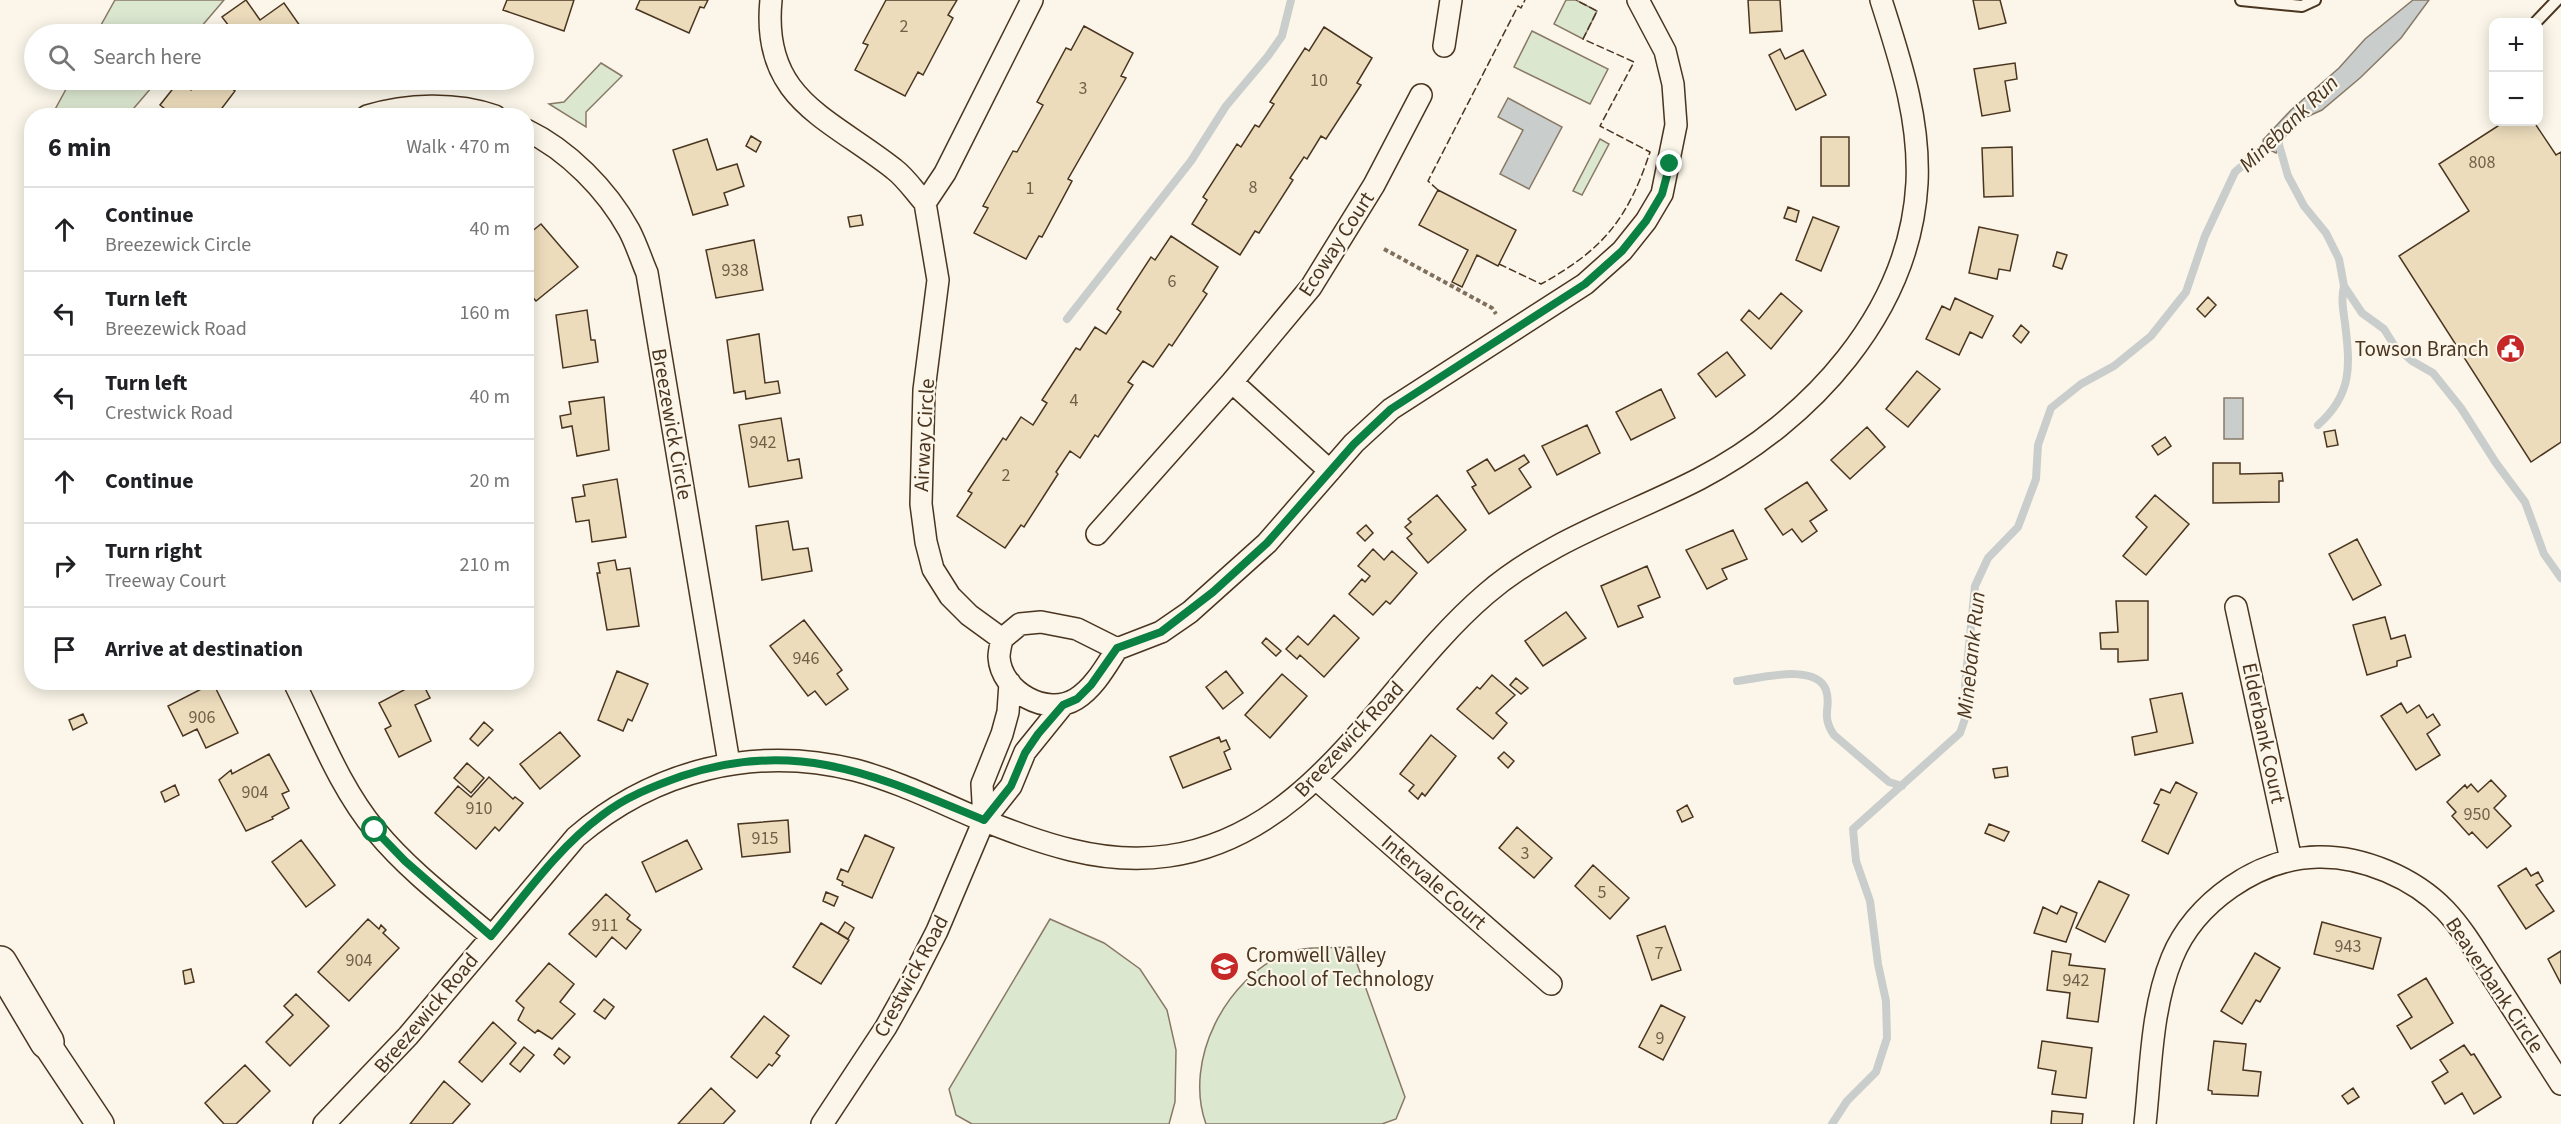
<!DOCTYPE html>
<html lang="en">
<head>
<meta charset="utf-8">
<style>
  body { margin:0; font-family:"Source Sans 3",sans-serif; background:#f6f6f6; color:#202124 }
  .controls { position:absolute; right:18px; top:18px; display:grid; overflow:hidden; border-radius:12px; box-shadow:0 3px 15px #0003 }
  .controls button { width:54px; height:54px; display:grid; place-items:center; padding:0; border:0; border-bottom:2px solid #e0e0e0; background:#fff; color:#202124; font:30px sans-serif }
  .stop { position:absolute; width:18px; height:18px; margin:-14px; border:4px solid #0b8043; border-radius:50%; background:#fff }
  .stop.end { background:#0b8043; border-color:#fff; box-shadow:0 2px 6px #0008 }
  .list { margin:0; padding:0; list-style:none }
  h2 { display:flex; justify-content:space-between; align-items:center; height:78px; margin:0; padding:0 24px; font-size:26px }
  h2 small { font-size:20px; font-weight:400; color:#757577 }
  .list li { display:grid; grid-template-columns:39px 1fr auto; gap:18px; align-items:center; box-sizing:border-box; height:84px; padding:0 24px; border-top:2px solid #e0e0e0 }
  .list b { display:block; font-size:22px; white-space:nowrap }
  .list p { margin:0; font-size:20px; white-space:nowrap; color:#757577 }
  .list em { font-size:20px; font-style:normal; color:#757577 }
  .icon { flex:none; width:33px; height:33px; fill:none; stroke:currentColor; stroke-width:2; stroke-linecap:round; stroke-linejoin:round }
  .map { position:relative; flex:none; width:2561px; height:1124px; overflow:hidden }
  .search { position:absolute; background:#fff; box-shadow:0 3px 15px #0003; left:24px; top:24px; width:510px; height:66px; display:flex; align-items:center; gap:15px; box-sizing:border-box; padding:0 21px; border-radius:33px; color:#757577; font-size:22px }
  .panel { position:absolute; background:#fff; box-shadow:0 3px 15px #0003; left:24px; top:108px; width:510px; height:582px; border-radius:24px }
  .map>svg:first-child { display:block }
  .green { fill:#dce7d0; stroke:#887966; stroke-width:1.5 }
  .water { fill:#c9cecd; stroke:#887966; stroke-width:1.5 }
  .lines { fill:none; stroke-linecap:round; stroke-linejoin:round }
  .stream { stroke:#c9cecd; stroke-width:8 }
  .building { fill:#ecdcbc; stroke:#4a3520; stroke-width:1.5 }
  .service-casing { stroke:#4a3520; stroke-width:14 }
  .minor-casing { stroke:#4a3520; stroke-width:24 }
  .tertiary-casing { stroke:#4a3520; stroke-width:30 }
  .motorway-casing { stroke:#4a3520; stroke-width:36 }
  .path { stroke:#7f6f5c; stroke-width:4; stroke-dasharray:4.5 3; stroke-linecap:butt }
  .service { stroke:#fbf6e9; stroke-width:10 }
  .minor { stroke:#fbf6e9; stroke-width:21 }
  .tertiary { stroke:#fbf6e9; stroke-width:27 }
  .motorway { stroke:#fbf6e9; stroke-width:33 }
  .fence { stroke:#4a3520; stroke-width:1.5; stroke-dasharray:8 3; stroke-linecap:butt }
  .route { stroke:#0b8043; stroke-width:8 }
  .labels { text-anchor:middle; stroke-width:4.5; stroke-linejoin:round; paint-order:stroke }
  .number-label { font-size:18px; fill:#725f47 }
  .street-label { font-size:21px; fill:#4a3520; stroke:#fbf6e9 }
  .poi-label { font-size:21px; fill:#4a3520; stroke:#fbf6e9; text-anchor:end }
  .water-label { font-size:22px; font-style:italic; fill:#4a3520; stroke:#fbf6e9 }
</style>
</head>
<body>
<div class="map">
<svg width="2561" height="1124" viewBox="0 0 2561 1124">
  <rect width="100%" height="100%" fill="#fbf6e9"/>
  <path class="green" d="M115,0H224L195,34H96Z
    M1566,0H1576L1597,11L1583,39L1554,24Z
    M1532,31L1608,69L1590,104L1514,67Z
    M601,63L622,76L586,112V127L549,104L564,102Z
    M71,80H158L128,115H52Z
    M1600,139L1609,144L1582,195L1573,191Z
    M1050,919L1104,943L1140,969L1167,1010L1176,1050L1175,1102L1169,1124H972L956,1115L949,1089Z
    M1351,947L1405,1097L1396,1119L1382,1124H1206C1183,1060 1226,978 1287,953C1304,946 1332,948 1351,947Z"/>
  <path class="water" d="M2413,0H2429L2401,38L2360,78L2322,110L2293,123L2276,153L2264,147L2263,140L2291,110L2339,68L2365,39Z
    M1508,98L1562,127L1529,189L1500,174L1523,130L1498,117Z
    M2224,398H2243V439H2224Z"/>
  <g class="lines">
    <path class="stream" d="M2278,141L2288,176L2304,206L2326,233L2339,259L2344,286L2362,313L2384,329L2394,345L2412,361L2433,373L2461,408L2496,463L2525,502L2544,554L2561,578
      M1067,319L1191,161L1226,106L1268,56L1282,36L1291,0
      M2318,425C2353,394 2350,365 2345,323C2343,309 2341,299 2344,286
      M1737,681C1757,679 1816,662 1826,690C1832,706 1820,715 1834,735L1889,782L1902,786
      M1832,1124L1847,1101L1876,1072L1887,1038L1886,1001L1878,964L1870,901L1856,861L1853,829L1960,733L1967,713L1965,686L1975,586L1988,558L2018,527L2036,479L2038,445L2051,408L2081,384L2114,366L2151,336L2186,292L2205,236L2235,172L2271,141"/>
  </g>
  <path class="building" d="M246,0L260,20L284,3L305,33L235,34L222,17Z
    M507,0H574L564,31L503,10Z
    M640,0H708L704,8L700,7L689,33L636,9Z
    M886,0H957L948,15L953,18L923,75L918,72L905,96L855,70L868,45L863,43Z
    M1748,0H1780L1782,31L1750,33Z
    M1973,0H2000L2006,23L1979,29Z
    M1084,26L1133,53L1121,76L1126,78L1068,179L1072,181L1042,237L1039,236L1026,259L974,233L988,208L983,206L1013,151L1017,152L1043,105L1037,102L1066,48L1071,50Z
    M1324,27L1372,58L1357,83L1361,85L1326,139L1321,136L1307,159L1304,157L1290,178L1293,180L1259,233L1255,231L1240,255L1192,224L1207,200L1203,197L1237,144L1241,147L1255,125L1259,127L1274,104L1270,102L1305,48L1309,51Z
    M1780,49L1785,59L1803,50L1826,95L1796,110L1769,55Z
    M2015,63L2017,79L2005,81L2010,111L1982,116L1974,69Z
    M199,80H220L235,91L216,116H174L160,105L179,81L191,90Z
    M2504,122H2534L2556,155L2561,152V442L2531,462L2399,256L2469,211L2439,164Z
    M751,136L761,142L756,152L746,146Z
    M1821,137H1849V186H1821Z
    M707,139L717,170L737,164L744,186L724,193L728,205L693,215L673,150Z
    M2012,147L2013,196L1984,197L1982,148Z
    M1438,190L1516,230L1498,266L1477,255L1462,287L1452,282L1468,250L1419,225Z
    M1788,207L1799,211L1796,222L1784,218Z
    M861,215L863,225L850,227L848,217Z
    M1813,217L1839,227L1821,271L1796,260Z
    M541,224L578,267L536,301L526,290V236Z
    M1979,227L2018,235L2010,271L1999,269L1997,279L1969,273Z
    M1171,236L1218,267L1203,291L1207,294L1172,346L1169,344L1153,367L1143,361L1128,382L1133,385L1098,437L1095,435L1080,458L1070,451L1056,472L1058,474L1024,527L1021,525L1005,548L957,516L972,493L968,491L1003,438L1006,440L1021,417L1033,425L1047,403L1042,400L1076,348L1080,350L1095,327L1106,334L1121,312L1117,309L1151,257L1155,260Z
    M754,240L763,290L716,298L706,250Z
    M2057,252L2067,255L2062,269L2053,266Z
    M1781,293L1802,311L1771,349L1741,320L1749,310L1759,319Z
    M2208,297L2216,305L2205,317L2197,309Z
    M1955,298L1993,316L1982,338L1970,332L1959,355L1926,339L1942,306L1950,310Z
    M587,310L591,340H595L598,362L563,368L556,315Z
    M2021,325L2029,332L2021,343L2013,336Z
    M759,334L765,383L778,381L780,393L746,399L745,391L734,393L727,340Z
    M1727,352L1745,375L1716,397L1698,374Z
    M1917,371L1940,389L1908,427L1886,409Z
    M1661,389L1675,418L1631,440L1616,412Z
    M604,397L609,450L577,456L572,426L562,428L560,416L571,414L569,402Z
    M781,418L788,461L799,459L802,478L749,487L739,425Z
    M1587,425L1600,453L1557,475L1542,446Z
    M1867,427L1885,447L1850,479L1831,460Z
    M2335,430L2338,445L2327,447L2324,432Z
    M2165,437L2171,446L2158,455L2152,446Z
    M1524,455L1529,462L1519,469L1531,487L1489,514L1472,487L1476,485L1467,471L1487,459L1495,471Z
    M2213,463H2240V474L2282,473L2283,481H2279V502L2213,503Z
    M617,479L626,537L592,542L589,520L576,522L572,498L585,496L583,485Z
    M1807,482L1827,510L1810,521L1817,531L1802,542L1792,529L1783,535L1765,509Z
    M1437,495L1466,530L1428,563L1407,538L1412,534L1405,527L1411,522L1408,519Z
    M2155,495L2189,524L2146,575L2123,556L2147,527L2136,517Z
    M788,521L793,550L808,548L812,571L762,580L756,526Z
    M1366,525L1373,533L1365,541L1357,533Z
    M1733,530L1747,559L1722,569L1727,579L1707,589L1686,550Z
    M2357,539L2381,585L2353,600L2329,554Z
    M1373,549L1384,560L1392,551L1417,573L1390,604L1386,601L1373,615L1349,594L1362,579L1365,582L1370,576L1358,566Z
    M615,560L617,570L630,568L639,626L607,630L597,573H600L598,563Z
    M1647,566L1660,597L1638,606L1643,617L1618,627L1601,586Z
    M2116,601H2148V660L2118,662V649H2101L2100,633L2118,632Z
    M1566,612L1586,638L1543,666L1525,641Z
    M1334,615L1359,638L1324,677L1300,655L1297,659L1286,649L1298,636L1308,645Z
    M2385,617L2391,639L2405,635L2411,657L2397,661V666L2367,675L2353,625Z
    M804,620L842,670L837,674L848,689L826,705L815,691L808,696L770,646Z
    M1266,638L1281,651L1276,656L1262,643Z
    M617,671L648,684L632,721L628,719L623,731L598,720Z
    M1226,671L1243,693L1223,709L1206,687Z
    M1282,674L1307,696L1270,738L1245,715Z
    M1492,675L1515,695L1496,713L1507,723L1493,739L1457,709L1477,687L1480,689Z
    M1516,678L1528,688L1521,694L1510,685Z
    M419,682H422L430,698L415,705L431,741L399,757L385,729L391,726L379,703Z
    M213,683L238,733L206,748L197,729L183,736L168,706Z
    M2182,693L2193,743L2135,755L2132,737L2157,732L2150,699Z
    M2401,703L2407,713L2419,705L2427,718L2433,714L2440,725L2427,734L2440,755L2416,770L2381,716Z
    M83,714L87,723L73,730L69,720Z
    M484,722L493,730L478,746L470,739Z
    M560,732L580,756L540,789L520,764Z
    M1431,735L1456,756L1425,796L1422,793L1418,799L1409,791L1414,785L1400,774Z
    M1219,737L1221,742L1226,740L1230,749L1224,752L1231,769L1183,788L1170,757Z
    M1504,752L1514,761L1508,768L1498,758Z
    M269,754L289,791L282,794L289,808L272,817L273,819L246,831L219,780L231,770L232,774Z
    M467,763L484,778L471,793L454,778Z
    M2007,767L2008,776L1995,778L1993,769Z
    M489,777L513,799L515,797L523,803L499,831L495,827L476,849L435,813L458,786L471,797Z
    M2491,780L2506,796L2494,808L2511,826L2487,848L2472,832L2469,835L2452,816L2456,812L2447,802L2465,785L2467,788L2471,784L2478,792Z
    M2176,782L2197,793L2168,854L2142,841L2159,805L2154,803L2161,789L2170,793Z
    M175,785L179,795L165,802L161,792Z
    M1687,805L1693,817L1682,822L1677,811Z
    M788,820L790,852L742,857L738,824Z
    M1989,824L2009,832L2004,841L1985,833Z
    M1517,827L1552,858L1534,878L1499,848Z
    M865,835L894,848L872,898L842,885L843,882L837,879L841,869L848,872Z
    M301,840L335,885L306,907L272,862Z
    M687,840L702,869L656,892L642,862Z
    M1593,865L1629,898L1610,919L1575,886Z
    M2526,868L2531,876L2538,872L2543,881L2536,885L2554,911L2526,929L2498,886Z
    M2099,881L2129,895L2105,942L2076,928Z
    M826,892L838,897L834,906L823,901Z
    M606,894L630,915L627,919L641,930L626,949L612,937L596,957L569,934Z
    M2061,906L2077,913L2066,942L2034,933L2043,907L2057,914Z
    M368,919L379,929L381,925L386,930L383,933L399,948L349,1001L318,972Z
    M845,922L854,928L848,939L838,933Z
    M2322,922L2381,938L2373,969L2314,954Z
    M821,923L849,940L821,984L793,967Z
    M1665,926L1681,970L1652,980L1637,936Z
    M2052,951L2071,954L2069,965L2105,969L2098,1022L2067,1018L2070,993L2047,990Z
    M2561,951V984L2548,959Z
    M2255,953L2280,968L2260,1002L2256,1000L2242,1024L2221,1011Z
    M549,963L574,984L560,1002L575,1014L552,1039L538,1030L535,1033L518,1020L524,1008L516,1001Z
    M191,969L194,982L185,984L183,971Z
    M2426,978L2453,1023L2411,1049L2397,1026L2412,1017L2398,995Z
    M296,994L329,1026L290,1066L266,1042L293,1015L284,1006Z
    M604,999L614,1007L605,1019L594,1011Z
    M1661,1005L1685,1017L1663,1060L1639,1047Z
    M764,1016L789,1036L776,1053L780,1056L772,1066L769,1064L757,1078L731,1057Z
    M493,1022L516,1043L482,1082L459,1062Z
    M2042,1041L2092,1048L2086,1098L2052,1094L2056,1071L2038,1068Z
    M2214,1041L2246,1044L2243,1070L2261,1072L2258,1096L2212,1094V1091L2208,1090Z
    M2464,1045L2471,1055L2474,1054L2501,1097L2474,1114L2462,1093L2445,1104L2432,1082L2448,1072L2440,1060Z
    M524,1047L534,1055L520,1072L510,1064Z
    M559,1048L570,1057L564,1064L554,1055Z
    M245,1065L270,1091L236,1124H224L205,1103Z
    M444,1081L470,1104L452,1124H410Z
    M711,1088L735,1111L723,1124H678Z
    M2353,1088L2359,1097L2348,1104L2342,1096Z
    M2052,1111L2083,1114L2082,1124H2051Z"/>
  <g class="lines">
    <defs>
      <path id="service" d="M2241,0L2302,6L2315,0
        M2536,22L2557,0"/>
      <path id="minor" d="M771,0C761,99 828,117 894,169C906,178 915,192 925,203
        M1444,46L1451,0
        M367,116C407,104 455,102 495,116
        M526,130C568,150 607,190 629,230C636,243 641,259 647,273L729,763
        M1232,382L1330,471
        M1097,534L1232,382L1311,287L1374,185L1421,95
        M2236,607L2291,860
        M1041,622L1077,629L1117,649C1106,666 1094,688 1076,699C1047,717 1001,692 999,657C999,651 1001,644 1002,639L1020,624Z
        M1002,639L969,615L950,596L933,569L926,542L921,504L924,390L938,280L925,203L945,173L1032,0
        M1117,649L1161,632L1190,612L1267,543L1354,443L1391,409L1585,284L1622,251L1646,221L1662,194L1676,125L1673,84L1665,51L1638,0
        M294,682C319,732 340,788 376,831C409,871 452,903 491,936
        M1316,779L1551,984
        M984,820L982,784L1002,734L1008,712L1010,683
        M324,1124L408,1036L576,837C654,770 755,745 855,770C897,781 937,801 977,818C1039,842 1100,866 1168,856C1315,836 1383,682 1486,594C1549,540 1627,516 1699,479C1810,421 1910,313 1917,183C1920,118 1900,60 1881,0
        M822,1124L886,1027L910,984L937,931L984,820L1011,786L1025,752L1063,705
        M2145,1124C2151,1070 2151,1009 2172,958C2194,903 2258,858 2318,857C2363,856 2414,878 2445,910C2465,931 2479,957 2495,981C2517,1015 2539,1050 2561,1084"/>
      <path id="tertiary" d="M34,1025L100,1124"/>
      <path id="motorway" d="M0,963L47,1042"/>
    </defs>
    <use href="#service" class="service-casing"/>
    <use href="#minor" class="minor-casing"/>
    <use href="#tertiary" class="tertiary-casing"/>
    <use href="#motorway" class="motorway-casing"/>
    <path class="path" d="M1384,249L1492,308L1496,314"/>
    <use href="#service" class="service"/>
    <use href="#minor" class="minor"/>
    <use href="#tertiary" class="tertiary"/>
    <use href="#motorway" class="motorway"/>
    <path class="fence" d="M1438,190L1428,181L1518,6L1521,8L1525,0
      M1499,264L1541,284C1603,250 1628,219 1650,152L1600,126L1634,62L1583,39L1597,11L1576,0"/>
  </g>
  <g class="lines">
    <path class="route" d="M375,830L405,861L491,936C525,895 558,848 601,816C625,797 654,786 682,776C798,737 879,777 984,820L1011,786L1025,753L1038,734L1063,705L1077,699L1091,685L1117,648L1161,632L1213,592L1267,543L1354,444L1391,409L1585,284L1622,251L1646,221L1662,194L1670,164"/>
  </g>
  <defs>
    <symbol id="civic-disc" viewBox="-11 -11 22 22"><circle r="9.5" fill="#c62828" stroke="#fbf6e9"/><path d="M-.6-6.5H3V-4.5H.6V-3L4-1V1h2V6H-6V1h2V-1L-.6-3ZM-1.2 2.5V6h2.4V2.5Z" fill="#fff"/></symbol>
    <symbol id="school-disc" viewBox="-11 -11 22 22"><circle r="9.5" fill="#c62828" stroke="#fbf6e9"/><path d="M0-5L7-2L0 1L-7-2ZM-4 1L0 2.5L4 1V4Q0 6-4 4Z" fill="#fff"/></symbol>
  </defs>
  <g fill-rule="evenodd">
    <use href="#civic-disc" x="2494" y="332" width="33" height="33"/>
    <use href="#school-disc" x="1208" y="950" width="33" height="33"/>
  </g>
  <g class="labels">
    <g class="number-label">
      <text x="904" y="32">2</text>
      <text x="1319" y="86">10</text>
      <text x="1083" y="94">3</text>
      <text x="2482" y="168">808</text>
      <text x="1253" y="193">8</text>
      <text x="1030" y="194">1</text>
      <text x="735" y="276">938</text>
      <text x="1172" y="287">6</text>
      <text x="1074" y="406">4</text>
      <text x="763" y="448">942</text>
      <text x="1006" y="481">2</text>
      <text x="806" y="664">946</text>
      <text x="202" y="723">906</text>
      <text x="255" y="798">904</text>
      <text x="479" y="814">910</text>
      <text x="2477" y="820">950</text>
      <text x="765" y="844">915</text>
      <text x="1525" y="859">3</text>
      <text x="1602" y="898">5</text>
      <text x="605" y="931">911</text>
      <text x="2348" y="952">943</text>
      <text x="1659" y="959">7</text>
      <text x="359" y="966">904</text>
      <text x="2076" y="986">942</text>
      <text x="1660" y="1044">9</text>
    </g>
    <g class="street-label">
      <text transform="translate(1336 244) rotate(-57)" y="7">Ecoway Court</text>
      <text transform="translate(672 424) rotate(80)" y="7">Breezewick Circle</text>
      <text transform="translate(924 435) rotate(-87)" y="7">Airway Circle</text>
      <text transform="translate(2264 733) rotate(78)" y="7">Elderbank Court</text>
      <text transform="translate(1349 739) rotate(-47)" y="7">Breezewick Road</text>
      <text transform="translate(1434 882) rotate(41)" y="7">Intervale Court</text>
      <text transform="translate(911 976) rotate(-62)" y="7">Crestwick Road</text>
      <text transform="translate(2495 985) rotate(56)" y="7">Beaverbank Circle</text>
      <text transform="translate(426 1013) rotate(-50)" y="7">Breezewick Road</text>
    </g>
    <g class="poi-label">
      <text x="2489" y="356">Towson Branch</text>
      <text x="1246" y="962" text-anchor="start">Cromwell Valley<tspan x="1246" dy="24">School of Technology</tspan></text>
    </g>
    <g class="water-label">
      <text transform="translate(2288 123) rotate(-44)" y="8">Minebank Run</text>
      <text transform="translate(1970 655) rotate(-84)" y="8">Minebank Run</text>
    </g>
  </g>
</svg>
<div class="controls">
<button>+</button>
<button>−</button>
</div>
<div class="stop" style="left:375px;top:830px"></div>
<div class="stop end" style="left:1670px;top:164px"></div>
<div class="search"><svg class="icon" aria-label="search" viewBox="0 0 24 24"><circle cx="10" cy="10" r="6"/><path d="M15 15l6 6"/></svg>Search here</div>
<section class="panel">
<h2>6 min<small>Walk · 470 m</small></h2>
<ul class="list">
<li><svg class="icon" aria-label="ahead" viewBox="0 0 24 24"><path d="M12 20V5M6 11l6-6 6 6"/></svg><div><b>Continue</b><p>Breezewick Circle</p></div><em>40 m</em></li>
<li><svg class="icon" aria-label="left" viewBox="0 0 24 24"><path d="M17 20v-9H6M10 6l-5 5 5 5"/></svg><div><b>Turn left</b><p>Breezewick Road</p></div><em>160 m</em></li>
<li><svg class="icon" aria-label="left" viewBox="0 0 24 24"><path d="M17 20v-9H6M10 6l-5 5 5 5"/></svg><div><b>Turn left</b><p>Crestwick Road</p></div><em>40 m</em></li>
<li><svg class="icon" aria-label="ahead" viewBox="0 0 24 24"><path d="M12 20V5M6 11l6-6 6 6"/></svg><div><b>Continue</b></div><em>20 m</em></li>
<li><svg class="icon" aria-label="right" viewBox="0 0 24 24"><path d="M7 20v-9h11M14 6l5 5-5 5"/></svg><div><b>Turn right</b><p>Treeway Court</p></div><em>210 m</em></li>
<li><svg class="icon" aria-label="arrive" viewBox="0 0 24 24"><path d="M6 21V4h12l-3 4 3 4H6"/></svg><div><b>Arrive at destination</b></div></li>
</ul>
</section>
</div>
</body>
</html>
